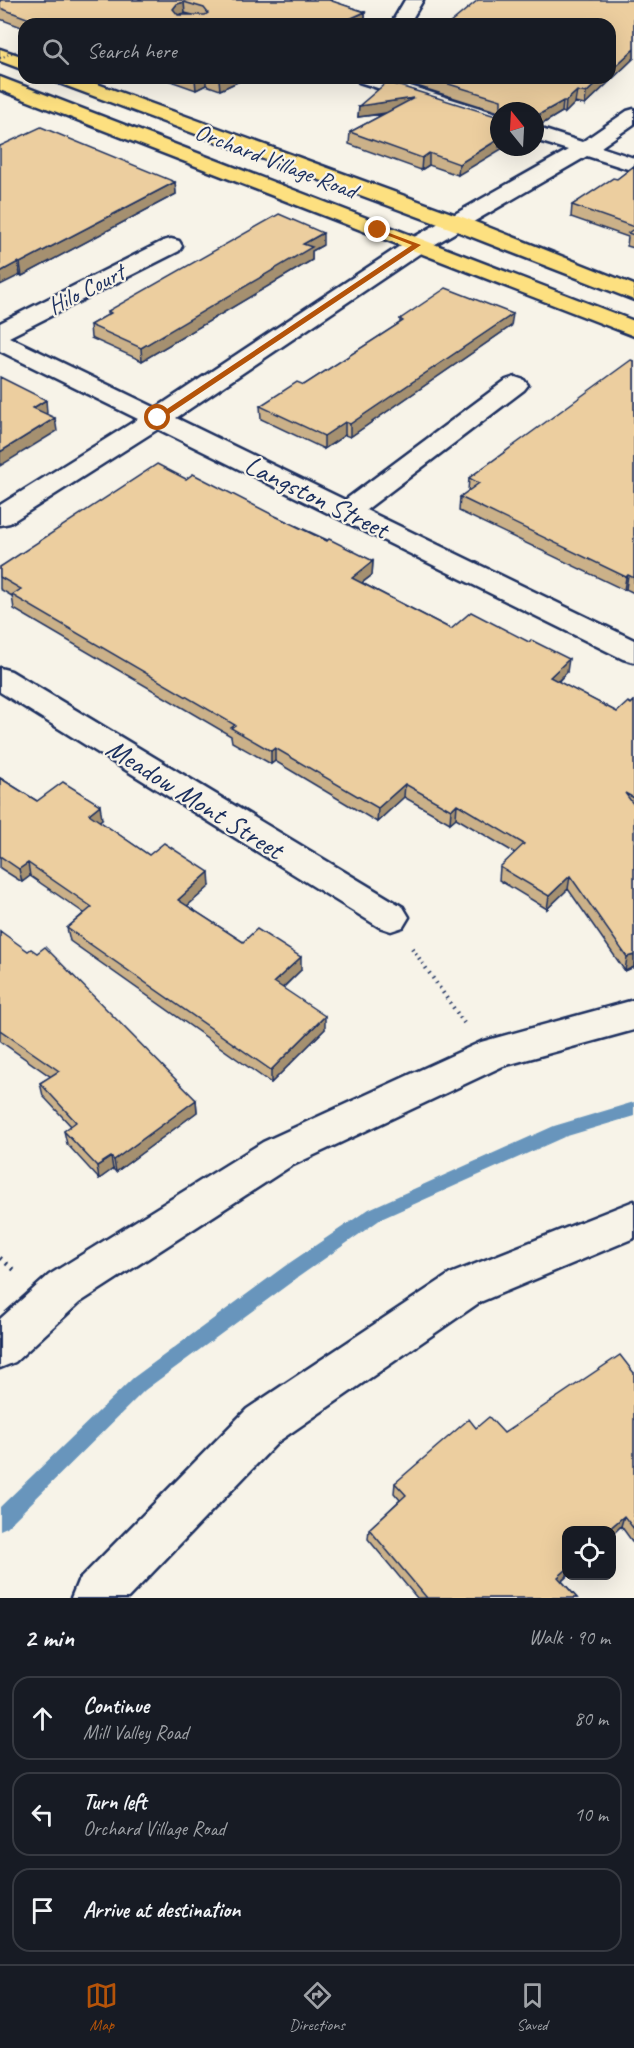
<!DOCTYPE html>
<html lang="en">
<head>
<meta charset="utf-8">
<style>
  body { margin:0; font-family:Caveat,sans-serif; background:#242831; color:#f1f3f6 }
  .controls { position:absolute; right:18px; bottom:18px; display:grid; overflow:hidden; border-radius:12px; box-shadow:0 6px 24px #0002 }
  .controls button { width:54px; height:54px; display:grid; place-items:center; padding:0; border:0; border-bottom:2px solid #363941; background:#171b24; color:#f1f3f6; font:30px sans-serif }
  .compass { position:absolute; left:490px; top:102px; width:54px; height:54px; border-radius:50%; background:#171b24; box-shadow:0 6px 24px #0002; rotate:342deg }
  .stop { position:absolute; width:18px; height:18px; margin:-14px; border:4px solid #b45309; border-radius:50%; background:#fff }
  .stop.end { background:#b45309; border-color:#fff; box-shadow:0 2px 6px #0008 }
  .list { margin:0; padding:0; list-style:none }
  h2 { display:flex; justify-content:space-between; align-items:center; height:78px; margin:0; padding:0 24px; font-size:26px }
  h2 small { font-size:20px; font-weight:400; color:#9ea1a6 }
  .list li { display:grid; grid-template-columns:39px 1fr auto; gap:18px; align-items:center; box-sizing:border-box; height:84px; margin:0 12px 12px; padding:0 12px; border:2px solid #363941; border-radius:18px }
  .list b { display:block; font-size:22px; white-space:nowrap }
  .list p { margin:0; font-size:20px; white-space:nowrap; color:#9ea1a6 }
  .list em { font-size:20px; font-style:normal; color:#9ea1a6 }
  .icon { flex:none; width:33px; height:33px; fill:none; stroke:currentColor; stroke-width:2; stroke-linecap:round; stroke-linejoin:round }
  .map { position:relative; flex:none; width:634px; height:1598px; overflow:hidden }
  .search { position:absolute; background:#171b24; box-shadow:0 6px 24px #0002; left:18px; right:18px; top:18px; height:66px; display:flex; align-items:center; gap:15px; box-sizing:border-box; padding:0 21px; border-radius:18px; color:#9ea1a6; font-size:22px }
  .sheet { height:366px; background:#171b24 }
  nav { display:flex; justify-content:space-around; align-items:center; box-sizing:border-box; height:84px; border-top:2px solid #363941; background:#171b24; font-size:16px; color:#9ea1a6 }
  nav a { display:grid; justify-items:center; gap:3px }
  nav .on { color:#b45309 }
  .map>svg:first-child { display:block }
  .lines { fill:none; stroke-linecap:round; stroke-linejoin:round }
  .stream { fill:#6795bc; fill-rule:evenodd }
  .minor-casing { stroke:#1b2f5e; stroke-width:5 }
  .major-casing { stroke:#1b2f5e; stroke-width:5 }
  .path-far1 { stroke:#1b2f5e; stroke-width:4; stroke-dasharray:1.5 4.5; stroke-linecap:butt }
  .path { stroke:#1b2f5e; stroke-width:4.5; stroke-dasharray:2 6; stroke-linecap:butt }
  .minor { fill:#f7f3e8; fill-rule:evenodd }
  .major { fill:#fde080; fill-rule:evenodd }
  .path-bridge { stroke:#1b2f5e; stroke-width:2; stroke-dasharray:1 3; stroke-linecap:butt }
  .wall { fill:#cbb189; stroke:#1b2f5e; stroke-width:1.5; fill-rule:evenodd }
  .shaded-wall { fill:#a5906f; stroke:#1b2f5e; stroke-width:1.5 }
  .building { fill:#ecce9f; stroke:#1b2f5e; stroke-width:1.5; fill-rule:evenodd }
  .route { fill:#b45309 }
  .labels { text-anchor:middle; stroke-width:4.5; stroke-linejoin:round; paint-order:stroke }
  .far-street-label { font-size:24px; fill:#1b2f5e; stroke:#f7f3e8 }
  .street-label { font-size:28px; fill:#1b2f5e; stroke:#f7f3e8 }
</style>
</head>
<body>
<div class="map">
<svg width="634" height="1598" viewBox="0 0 634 1598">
  <rect width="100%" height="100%" fill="#f7f3e8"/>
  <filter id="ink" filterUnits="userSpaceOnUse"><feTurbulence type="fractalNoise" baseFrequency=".0167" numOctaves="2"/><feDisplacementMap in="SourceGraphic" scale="12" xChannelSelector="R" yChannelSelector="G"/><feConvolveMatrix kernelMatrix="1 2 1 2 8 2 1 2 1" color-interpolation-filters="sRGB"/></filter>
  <g filter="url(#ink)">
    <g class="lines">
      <path class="stream" d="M634,1102V1116L564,1137L381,1219L297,1278L145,1390L7,1527L0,1530V1507L133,1378L285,1266L369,1209L554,1126Z"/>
      <defs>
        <path id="minor" d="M405,0H423L409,24H391Z
          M356,78H385L499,114V127L359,82Z
          M634,109V124L601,147L634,158V171L587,156L425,250L176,418L345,500L506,380L515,377L524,380L528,385L524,390L366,510L634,640V662L623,659L158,429L10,523L0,525V505L138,419L0,351V323L163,241L171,239L179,241L182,246L179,251L9,337L156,408L409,240L568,150L535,140V127L582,142L627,111Z
          M0,668L11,671L403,907L409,917L403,927L391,931L379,927L0,692Z
          M634,1000V1030L503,1066L291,1166L79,1303L15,1362L0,1368V1319L49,1275L263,1142L481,1042Z
          M634,1201V1238L480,1302L279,1441L128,1598H71L78,1581L247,1409L450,1274Z"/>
        <path id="major" d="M0,49L24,57V70L0,61Z
          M0,77L634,321V336L0,90Z
          M53,78H81L465,218L634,285V300L449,228L56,82Z"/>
      </defs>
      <use href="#minor" class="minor-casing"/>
      <use href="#major" class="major-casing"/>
      <path class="path-far1" d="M412,948L464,1023"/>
      <path class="path" d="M0,1258L18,1273"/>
      <use href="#minor" class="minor"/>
      <use href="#major" class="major"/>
      <path class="path-bridge" d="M0,58L24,48"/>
    </g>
    <path class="wall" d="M0,0H332L331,1L365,12V22L362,24H24V28L0,19ZM185,13L193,15H178Z
      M634,0V58L585,105L575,103L565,113L562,112L539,126L535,125V111L499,112L401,81V78H610Z
      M162,78H246L220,90L206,85L196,90Z
      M359,106L499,117L458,175L429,165L421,170L349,144L350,132L384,114L358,117Z
      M0,146L175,182L176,194L22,276L20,275Z
      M634,166V248L627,246L628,237L571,217L572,205L617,179Z
      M323,245L312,251V260L142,361L91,338L90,325L108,315V311Z
      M400,319L511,326L350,437L345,435L324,449L261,419L260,406L304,385L400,323Z
      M634,361V593L626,589L624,590L459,511L460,497L468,491L469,478Z
      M186,479L275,516L373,561L372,575L362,583L451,629L567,672L558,682L617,712L631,704L634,701V967L625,971L568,889L547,909L499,880L500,867L515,853L456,818L450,823L404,797L377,822L275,761L271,764L232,742L231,736L14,609L12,596L0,589V567Z
      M0,778L37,801L102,819L99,821L149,855L210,886L187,906L243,942L301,970L283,988L325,1029L271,1083L70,941L67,928L84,913L30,876L22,882L0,868Z
      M0,931L196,1100L197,1112L116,1172L113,1169L99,1179L67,1144L64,1131L71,1126L43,1096L40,1083L51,1077L0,1041Z
      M634,1373V1544L621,1526L562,1581L577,1598H417L368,1539L369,1529L400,1500L394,1493L395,1483L476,1428L504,1433Z"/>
    <path class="shaded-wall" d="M184,2L185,13L177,15L173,9L177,4Z
      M365,12V22L362,24H338Z
      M634,49V58L585,105L586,93L602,78H610V71Z
      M197,78H206V85L196,90L195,79Z
      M221,78H246L220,90L219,79Z
      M577,91L575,103L565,113L566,101Z
      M414,98L413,109L358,117L359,106Z
      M563,101L562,112L539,126L540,114Z
      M499,139V147H505L458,175L459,164Z
      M429,153V165L421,170L422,158Z
      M175,182L176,194L22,276L20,263Z
      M323,233V245L312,251V260L142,361L141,348L303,244Z
      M18,262L20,275L0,285V272Z
      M513,314L511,326L350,437V424Z
      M46,400L47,413L35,420L33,408Z
      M55,418L57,431L0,466V452Z
      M345,422V435L324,449V436Z
      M373,561L372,575L351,591L352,578Z
      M628,575L626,589L624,590L626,577Z
      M569,659L567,672L548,691L550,677Z
      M275,748V761L271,764V751Z
      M405,784L404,797L377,822L378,808Z
      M457,804L456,818L450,823L451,810Z
      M100,805L102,819L91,828L89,814Z
      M28,863L30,876L22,882L19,869Z
      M209,872L210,886L179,913L178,900Z
      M570,876L568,889L547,909L549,896Z
      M634,955V967L625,971L627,957Z
      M301,957V970L275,995L274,982Z
      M325,1016V1029L271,1083V1070Z
      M196,1100L197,1112L116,1172L114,1160Z
      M111,1157L113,1169L99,1179L97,1166Z
      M624,1516L621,1526L612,1535V1530H608Z
      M567,1569V1575H568L555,1587L558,1577Z"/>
    <path class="building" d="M0,0H329L365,12L338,24H43L0,8ZM184,2L204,8L208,13L205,15H178L173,9L177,4Z
      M478,0H634V49L610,71V24H449Z
      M429,78H602L586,93L577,91L566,101H563L540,114H535V111H501V100Z
      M387,82L499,117V139L459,164L429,153L422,158L350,132L414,98L359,106Z
      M41,127L175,182L20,263L18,262L0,272V146Z
      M634,166V227L572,205L613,178L617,179Z
      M279,214L323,233L303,244L312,247L141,348L90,325L111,313L108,311Z
      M634,229V235L628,233Z
      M446,288L513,314L350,424L345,422L324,436L260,406L297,382L304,385L403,321L400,319Z
      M631,360L634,361V578L628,575L626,577L460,497L479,483L469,478Z
      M0,377L46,400L33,408L55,418L0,452Z
      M157,464L186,479L193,474L275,516L327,541L329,539L373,561L352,578L451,629L471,612L529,642L531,640L569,659L550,677L617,712L628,702L631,704L634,701V798L625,793L634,805V955L627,957L570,876L549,896L500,867L524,844L457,804L451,810L405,784L378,808L275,748L271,751L231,728L235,725L12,595L21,589L0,577V567Z
      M0,778L37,801L63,782L100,805L89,814L149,855L164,843L209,872L178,900L243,942L257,929L301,957L274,982L325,1016L271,1070L67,928L92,907L28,863L19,869L0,856Z
      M0,931L28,951L31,949L37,953L45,947L196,1100L114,1160L111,1157L97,1166L64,1131L76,1122L40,1083L59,1071L0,1030Z
      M620,1355L634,1373V1529L624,1516L608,1530H567V1569L558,1577L577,1598H427L369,1529L406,1495L395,1483L469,1419L476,1428L489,1417L504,1433Z"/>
  </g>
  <path class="route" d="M376,228L421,245L160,420H155V417L412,245L376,231Z"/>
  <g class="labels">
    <g class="far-street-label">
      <text transform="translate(276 161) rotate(21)" y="8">Orchard Village Road</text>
      <text transform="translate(86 289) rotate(-27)" y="8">Hilo Court</text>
    </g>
    <g class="street-label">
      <text transform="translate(317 496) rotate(26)" y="10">Langston Street</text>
      <text transform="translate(195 798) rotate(32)" y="10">Meadow Mont Street</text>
    </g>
  </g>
</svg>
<div class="controls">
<button><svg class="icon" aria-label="locate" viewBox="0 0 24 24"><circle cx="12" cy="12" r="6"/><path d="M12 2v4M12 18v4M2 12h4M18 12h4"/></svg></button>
</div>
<svg class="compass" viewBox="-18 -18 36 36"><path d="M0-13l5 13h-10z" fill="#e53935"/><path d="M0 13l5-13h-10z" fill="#9ea1a6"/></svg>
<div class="stop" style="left:158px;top:418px"></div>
<div class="stop end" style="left:378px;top:230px"></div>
<div class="search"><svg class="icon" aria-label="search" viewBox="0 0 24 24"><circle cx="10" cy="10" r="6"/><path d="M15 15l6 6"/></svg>Search here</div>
</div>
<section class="sheet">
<h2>2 min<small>Walk · 90 m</small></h2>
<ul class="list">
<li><svg class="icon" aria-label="ahead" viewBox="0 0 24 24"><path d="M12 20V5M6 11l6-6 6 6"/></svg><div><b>Continue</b><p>Mill Valley Road</p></div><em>80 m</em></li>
<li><svg class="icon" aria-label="left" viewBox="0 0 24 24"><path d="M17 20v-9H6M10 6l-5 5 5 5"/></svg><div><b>Turn left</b><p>Orchard Village Road</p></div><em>10 m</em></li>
<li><svg class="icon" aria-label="arrive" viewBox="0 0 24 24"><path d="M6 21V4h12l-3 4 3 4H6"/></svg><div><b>Arrive at destination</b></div></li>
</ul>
</section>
<nav>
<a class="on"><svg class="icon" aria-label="map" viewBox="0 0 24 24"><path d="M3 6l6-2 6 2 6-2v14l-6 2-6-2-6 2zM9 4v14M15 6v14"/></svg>Map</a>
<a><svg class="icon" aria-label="directions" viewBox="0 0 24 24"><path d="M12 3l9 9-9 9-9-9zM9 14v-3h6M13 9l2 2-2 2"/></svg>Directions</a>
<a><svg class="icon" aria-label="saved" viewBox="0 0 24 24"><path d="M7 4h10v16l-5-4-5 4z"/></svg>Saved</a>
</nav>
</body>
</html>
